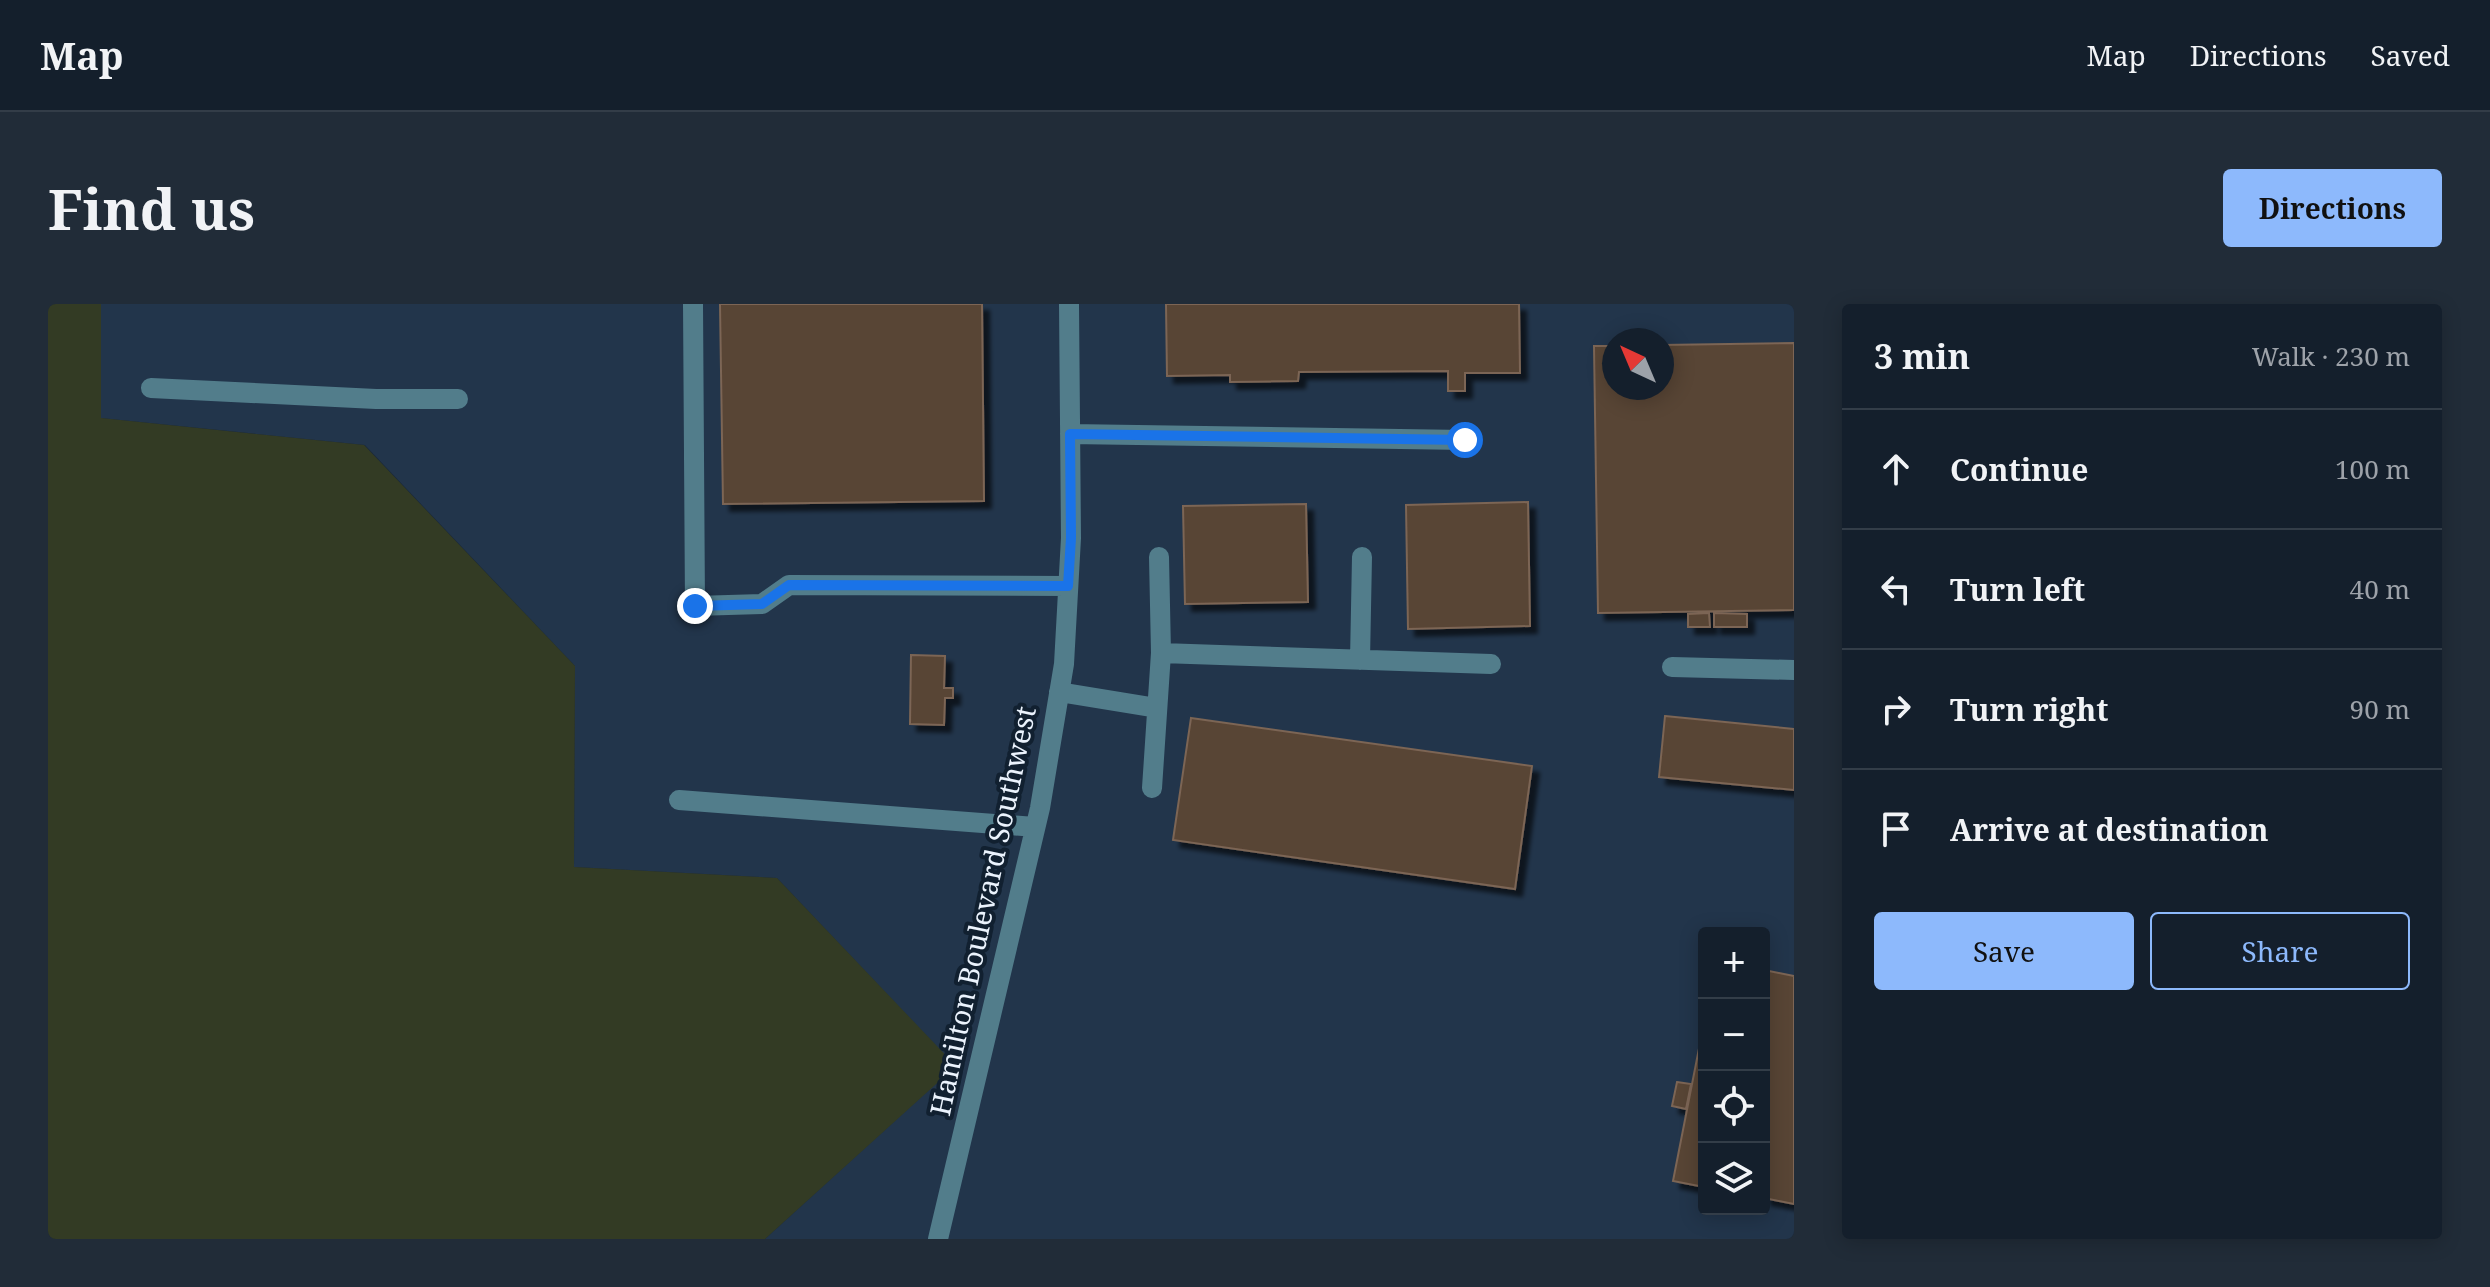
<!DOCTYPE html>
<html lang="en">
<head>
<meta charset="utf-8">
<style>
  body { margin:0; font-family:"Noto Serif",serif; background:#212c38; color:#f1f3f6 }
  .controls { position:absolute; right:24px; bottom:24px; display:grid; overflow:hidden; border-radius:8px; box-shadow:0 4px 20px #0003 }
  .controls button { width:72px; height:72px; display:grid; place-items:center; padding:0; border:0; border-bottom:2px solid #333d48; background:#141f2c; color:#f1f3f6; font:40px sans-serif }
  .compass { position:absolute; left:1554px; top:24px; width:72px; height:72px; border-radius:50%; background:#141f2c; box-shadow:0 4px 20px #0003; rotate:316deg }
  .stop { position:absolute; width:24px; height:24px; margin:-18px; border:6px solid #1a73e8; border-radius:50%; background:#fff }
  .stop.end { background:#1a73e8; border-color:#fff; box-shadow:0 2px 8px #0008 }
  .list { margin:0; padding:0; list-style:none }
  h2 { display:flex; justify-content:space-between; align-items:center; height:104px; margin:0; padding:0 32px; font-size:34px }
  h2 small { font-size:26px; font-weight:400; color:#9da2a9 }
  .list li { display:grid; grid-template-columns:52px 1fr auto; gap:24px; align-items:center; box-sizing:border-box; height:120px; padding:0 32px; border-top:2px solid #333d48 }
  .list b { display:block; font-size:30px; white-space:nowrap }
  .list em { font-size:26px; font-style:normal; color:#9da2a9 }
  .actions { display:flex; gap:16px; padding:24px 32px }
  .actions a { flex:1; padding:18px 0; border:2px solid #8db9fc; border-radius:8px; text-align:center; font-size:28px; color:#8db9fc }
  .actions .main { background:#8db9fc; color:#111 }
  .icon { flex:none; width:44px; height:44px; fill:none; stroke:currentColor; stroke-width:2; stroke-linecap:round; stroke-linejoin:round }
  .map { position:relative; flex:none; width:1746px; height:935px; overflow:hidden; border-radius:8px }
  header { display:flex; align-items:center; gap:48px; box-sizing:border-box; height:112px; padding:0 40px; background:#141f2c; border-bottom:2px solid #333d48 }
  header strong { font-size:38px }
  nav { display:flex; gap:44px; margin-inline-start:auto; font-size:28px }
  .intro { display:flex; align-items:center; justify-content:space-between; box-sizing:border-box; height:192px; padding:0 48px }
  h1 { margin:0; font-size:56px }
  .button { padding:20px 36px; border-radius:8px; background:#8db9fc; color:#111; font-size:28px; font-weight:700 }
  main { display:flex; gap:48px; padding:0 48px }
  aside { flex:1; background:#141f2c; border-radius:8px; box-shadow:0 4px 20px #0003 }
  .map>svg:first-child { display:block }
  .built { fill:#22354b; fill-rule:evenodd }
  .green { fill:#333b24 }
  .building { fill:#594434; stroke:#7b6554; stroke-width:2; filter:url(#shadow) }
  .lines { fill:none; stroke-linecap:round; stroke-linejoin:round }
  .minor { stroke:#527d8b; stroke-width:20 }
  .route { stroke:#1a73e8; stroke-width:10 }
  .labels { text-anchor:middle; stroke-width:8; stroke-linejoin:round; paint-order:stroke }
  .street-label { font-size:28px; fill:#ebf3fd; stroke:#112030 }
</style>
</head>
<body>
<header>
<strong>Map</strong>
<nav><a>Map</a><a>Directions</a><a>Saved</a></nav>
</header>
<div class="intro"><h1>Find us</h1><a class="button">Directions</a></div>
<main>
<div class="map">
<svg width="1746" height="935" viewBox="0 0 1746 935">
  <defs>
    <filter id="shadow"><feDropShadow dx="7" dy="7" stdDeviation="2" flood-color="#0009"/></filter>
  </defs>
  <rect width="100%" height="100%" fill="#1b293b"/>
  <path class="built" d="M53,0H1746V935H717L907,762L729,574L526,563L527,362L317,141L53,114ZM1566,36H1614V84H1566ZM1656,629H1716V905H1656Z"/>
  <path class="green" d="M0,0H53V114L316,141L527,362L526,563L729,574L908,762L717,935H0Z"/>
  <path class="building" d="M672,0H934L936,197L675,200Z
    M1118,0H1471L1472,69H1417V87H1400V67L1251,68L1250,77L1182,78V71L1119,72Z
    M1746,39V306L1550,309L1546,42H1566V84H1614V41Z
    M1480,198L1482,322L1360,325L1358,201Z
    M1258,200L1260,298L1137,300L1135,202Z
    M1661,309L1662,323H1640V310Z
    M1666,309L1699,310V323H1666Z
    M863,351L897,352L896,384H905V394H897L896,421L862,420Z
    M1617,412L1746,425V486L1611,473Z
    M1143,414L1484,462L1467,585L1125,536Z
    M1716,666L1746,672V900L1716,894Z
    M1656,719V883L1625,877Z
    M1629,778L1643,780L1638,805L1624,802Z"/>
  <g class="lines">
    <path class="minor" d="M645,0L647,302L714,300L741,281L1020,282
      M103,84L328,95H410
      M1022,130L1417,136
      M1113,349L1443,360
      M1312,356L1314,253
      M1624,363L1746,366
      M1011,388L1109,404
      M1104,484L1113,349L1111,253
      M631,496L987,523
      M890,935L992,504L1016,360L1023,234L1021,0"/>
  </g>
  <g class="lines">
    <path class="route" d="M647,302L714,300L741,281L1020,282L1023,234L1022,130L1417,136"/>
  </g>
  <g class="labels">
    <g class="street-label">
      <text transform="translate(935 607) rotate(-78)" y="10">Hamilton Boulevard Southwest</text>
    </g>
  </g>
</svg>
<div class="controls">
<button>+</button>
<button>−</button>
<button><svg class="icon" aria-label="locate" viewBox="0 0 24 24"><circle cx="12" cy="12" r="6"/><path d="M12 2v4M12 18v4M2 12h4M18 12h4"/></svg></button>
<button><svg class="icon" aria-label="layers" viewBox="0 0 24 24"><path d="M12 4l9 5-9 5-9-5zM3 14l9 5 9-5"/></svg></button>
</div>
<svg class="compass" viewBox="-18 -18 36 36"><path d="M0-13l5 13h-10z" fill="#e53935"/><path d="M0 13l5-13h-10z" fill="#9da2a9"/></svg>
<div class="stop" style="left:1417px;top:136px"></div>
<div class="stop end" style="left:647px;top:302px"></div>
</div>
<aside>
<h2>3 min<small>Walk · 230 m</small></h2>
<ul class="list">
<li><svg class="icon" aria-label="ahead" viewBox="0 0 24 24"><path d="M12 20V5M6 11l6-6 6 6"/></svg><div><b>Continue</b></div><em>100 m</em></li>
<li><svg class="icon" aria-label="left" viewBox="0 0 24 24"><path d="M17 20v-9H6M10 6l-5 5 5 5"/></svg><div><b>Turn left</b></div><em>40 m</em></li>
<li><svg class="icon" aria-label="right" viewBox="0 0 24 24"><path d="M7 20v-9h11M14 6l5 5-5 5"/></svg><div><b>Turn right</b></div><em>90 m</em></li>
<li><svg class="icon" aria-label="arrive" viewBox="0 0 24 24"><path d="M6 21V4h12l-3 4 3 4H6"/></svg><div><b>Arrive at destination</b></div></li>
</ul>
<div class="actions"><a class="main">Save</a><a>Share</a></div>
</aside>
</main>
</body>
</html>
